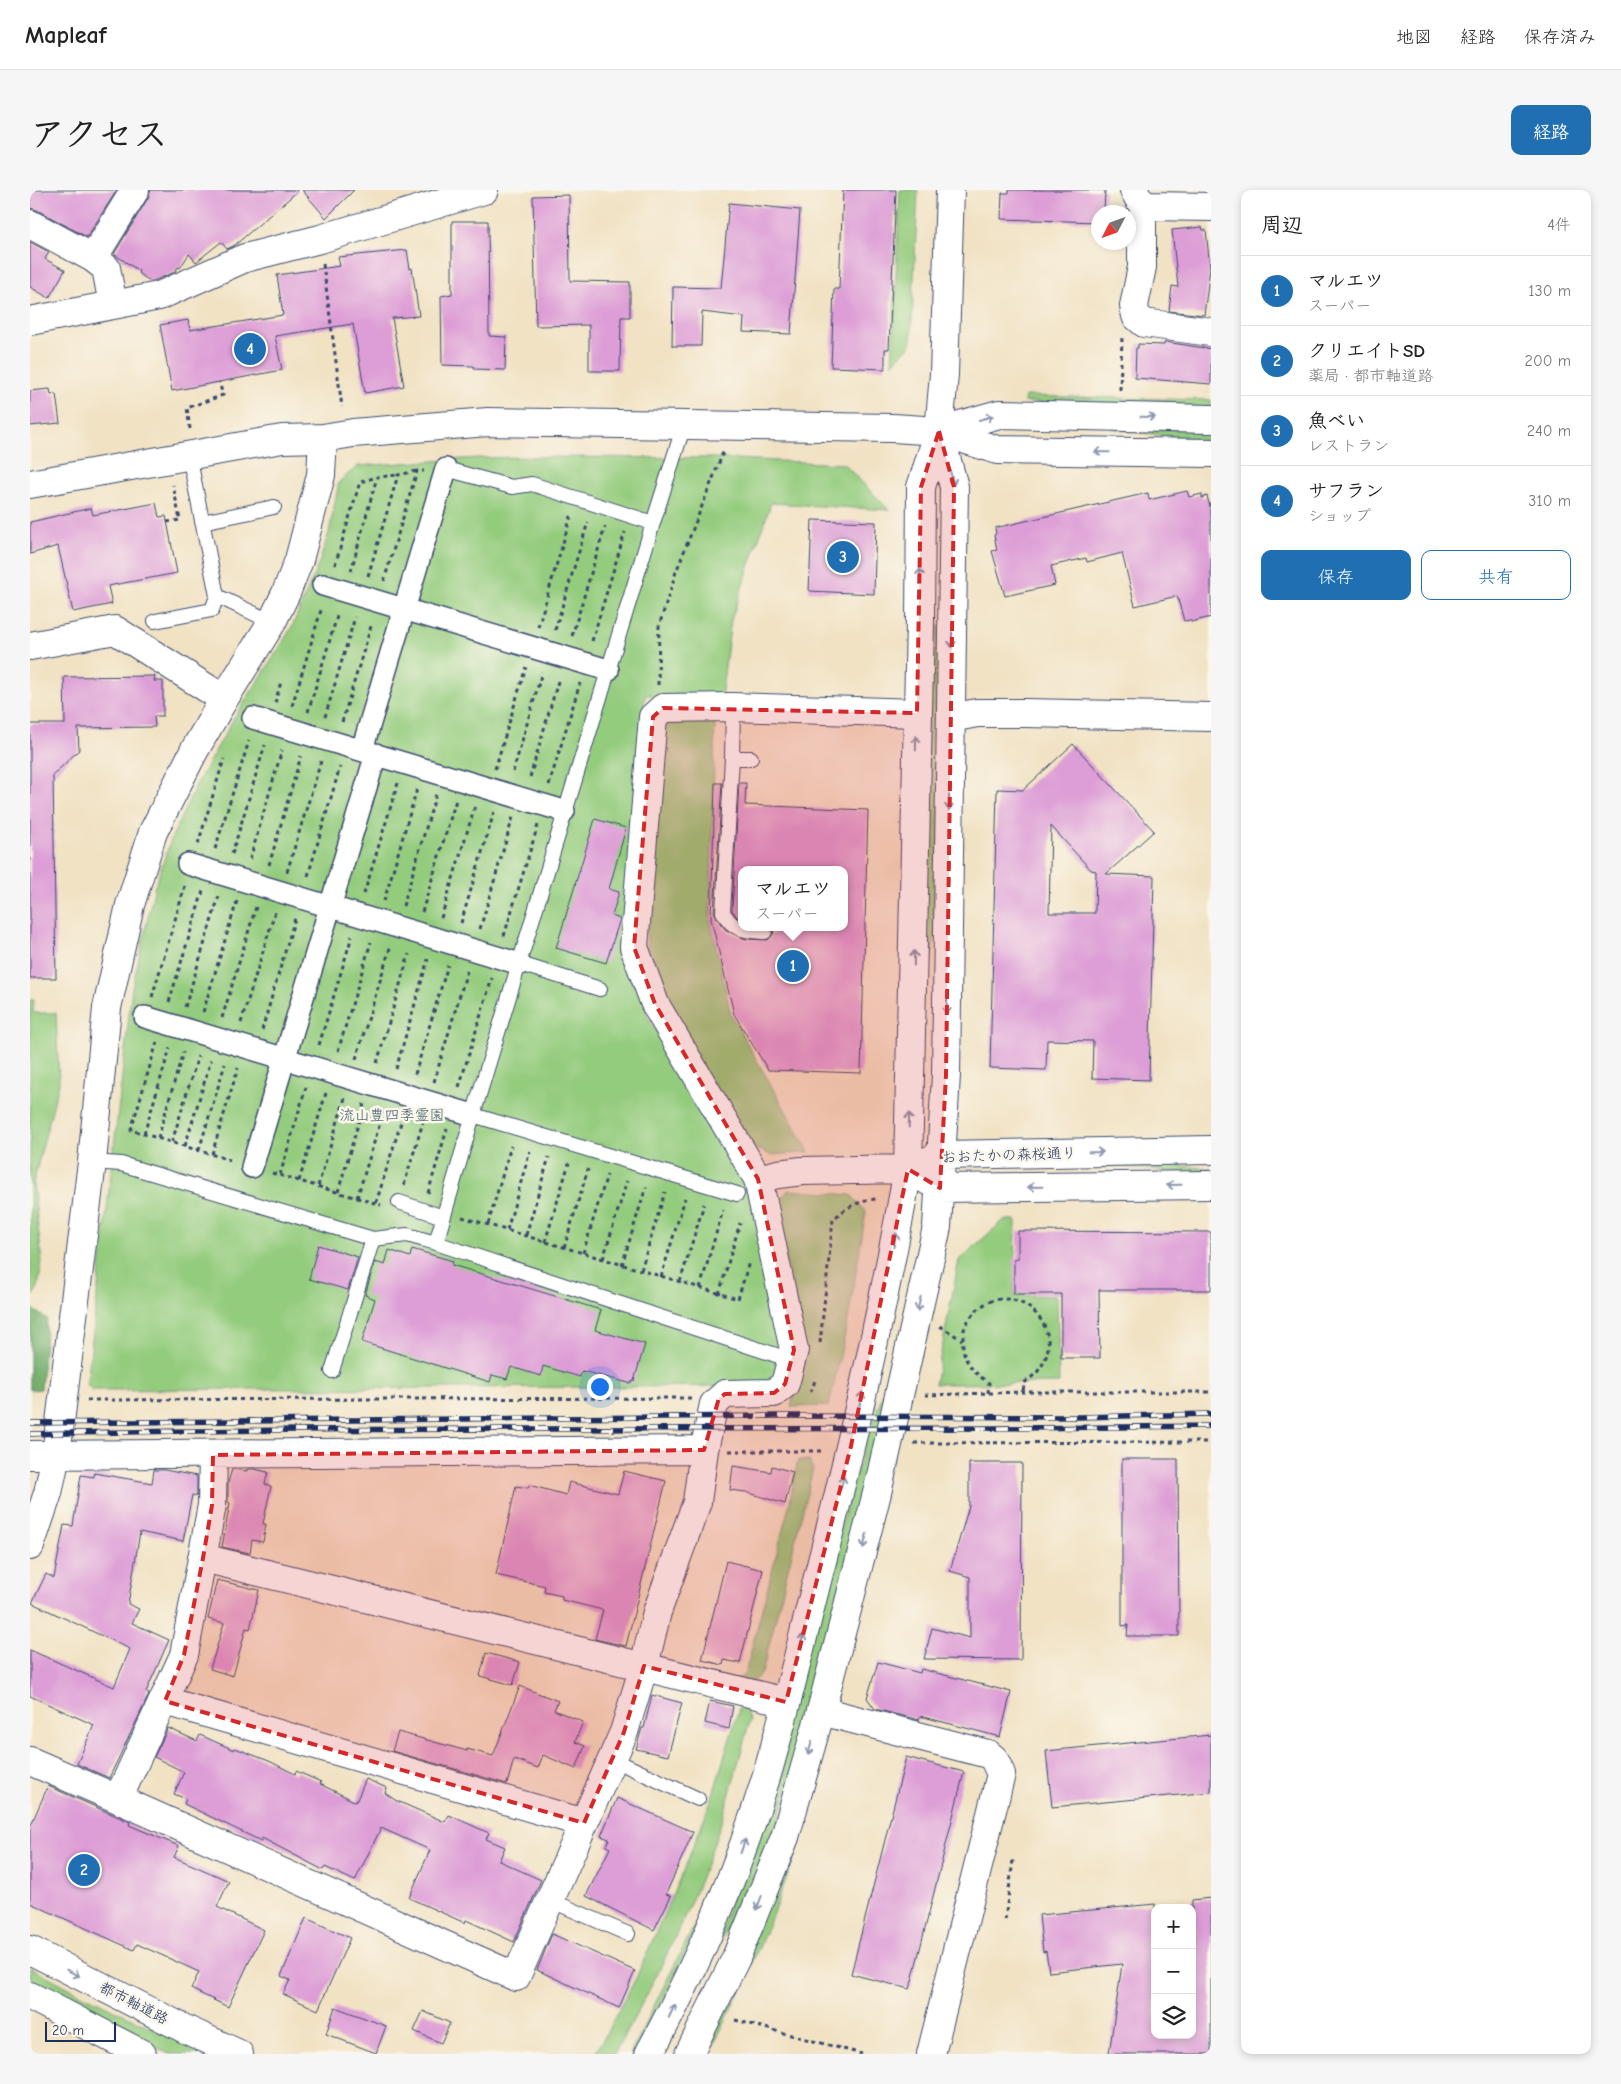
<!DOCTYPE html>
<html lang="ja">
<head>
<meta charset="utf-8">
<style>
  body { margin:0; font-family:"Comic Neue","Klee One",sans-serif; background:#f6f6f6; color:#222 }
  .controls { position:absolute; right:15px; bottom:15px; display:grid; overflow:hidden; border-radius:10px; box-shadow:0 2px 8px #0003 }
  .controls button { width:45px; height:45px; display:grid; place-items:center; padding:0; border:0; border-bottom:1px solid #e0e0e0; background:#fff; color:#222; font:25px sans-serif }
  .compass { position:absolute; left:1061px; top:15px; width:45px; height:45px; border-radius:50%; background:#fff; box-shadow:0 2px 8px #0003; rotate:228deg }
  .scale { position:absolute; left:15px; bottom:12px; width:71px; box-sizing:border-box; padding-left:5px; border:2px solid #1b2f5e; border-top:0; font-size:14px; line-height:18px; white-space:nowrap; color:#1b2f5e; -webkit-text-stroke:4px #fbf7ec; paint-order:stroke }
  .you { position:absolute; left:569px; top:1196px; width:18px; height:18px; margin:-12px; border:4px solid #fff; border-radius:50%; background:#1a73e8; box-shadow:0 0 0 8px #1a73e833 }
  .badge { display:grid; place-items:center; width:32px; height:32px; border-radius:50%; background:#1f6fb2; color:#fff; font-size:16px; font-weight:700 }
  .pin { position:absolute; translate:-50% -50%; border:2px solid #fff; box-shadow:0 1px 5px #0006 }
  .popup { position:absolute; left:708px; top:676px; width:110px; height:65px; box-sizing:border-box; display:grid; place-content:center; border-radius:10px; background:#fff; filter:drop-shadow(0 1px 4px #0005); font-size:16px; white-space:nowrap; color:#767676 }
  .popup b { font-size:19px; color:#222 }
  .popup::after { content:''; position:absolute; left:50%; top:100%; margin-left:-10px; border:10px solid transparent; border-top-color:#fff }
  .list { margin:0; padding:0; list-style:none }
  h2 { display:flex; justify-content:space-between; align-items:center; height:65px; margin:0; padding:0 20px; font-size:21px }
  h2 small { font-size:16px; font-weight:400; color:#767676 }
  .list li { display:grid; grid-template-columns:32px 1fr auto; gap:15px; align-items:center; box-sizing:border-box; height:70px; padding:0 20px; border-top:1px solid #e0e0e0 }
  .list b { display:block; font-size:19px; white-space:nowrap }
  .list p { margin:0; font-size:16px; white-space:nowrap; color:#767676 }
  .list em { font-size:16px; font-style:normal; color:#767676 }
  .actions { display:flex; gap:10px; padding:15px 20px }
  .actions a { flex:1; padding:11px 0; border:1px solid #1f6fb2; border-radius:10px; text-align:center; font-size:18px; color:#1f6fb2 }
  .actions .main { background:#1f6fb2; color:#fff }
  .icon { flex:none; width:28px; height:28px; fill:none; stroke:currentColor; stroke-width:2; stroke-linecap:round; stroke-linejoin:round }
  .map { position:relative; flex:none; width:1181px; height:1864px; overflow:hidden; border-radius:10px }
  header { display:flex; align-items:center; gap:30px; box-sizing:border-box; height:70px; padding:0 25px; background:#fff; border-bottom:1px solid #e0e0e0 }
  header strong { font-size:24px }
  nav { display:flex; gap:28px; margin-inline-start:auto; font-size:18px }
  .intro { display:flex; align-items:center; justify-content:space-between; box-sizing:border-box; height:120px; padding:0 30px }
  h1 { margin:0; font-size:35px }
  .button { padding:12px 22px; border-radius:10px; background:#1f6fb2; color:#fff; font-size:18px; font-weight:700 }
  main { display:flex; gap:30px; padding:0 30px }
  aside { flex:1; background:#fff; border-radius:10px; box-shadow:0 2px 8px #0003 }
  .map>svg:first-child { display:block }
  .green { fill:#94cc7e; stroke:#587e6e }
  .forest { fill:#77b06d; stroke:#497066 }
  .building { fill:#dd9dd6; fill-rule:evenodd }
  .lines { fill:none; stroke-linecap:round; stroke-linejoin:round }
  .service-casing { stroke:#3b4a6d; stroke-width:16 }
  .pedestrian-casing { stroke:#3b4a6d; stroke-width:24 }
  .minor-casing { stroke:#3b4a6d; stroke-width:30 }
  .tertiary-casing { stroke:#3b4a6d; stroke-width:30 }
  .primary-casing { stroke:#3b4a6d; stroke-width:30 }
  .path { stroke:#3b4a6d; stroke-width:3; stroke-dasharray:4 4; stroke-linecap:butt }
  .service { stroke:#fff; stroke-width:14 }
  .pedestrian { stroke:#fff; stroke-width:21 }
  .minor { stroke:#fff; stroke-width:28 }
  .tertiary { stroke:#fff; stroke-width:28 }
  .primary { stroke:#fff; stroke-width:28 }
  .rail-casing { stroke:#1b2f5e; stroke-width:5.5 }
  .rail { stroke:#fbf7ec; stroke-width:4; stroke-dasharray:11; stroke-linecap:butt }
  .oneway { stroke:#8d97ae }
  .marked { fill:#d62828; fill-opacity:0.2; stroke:#d62828; stroke-width:4; stroke-dasharray:10 6; stroke-linejoin:round }
  .labels { text-anchor:middle; stroke-width:5; stroke-linejoin:round; paint-order:stroke }
  .park-label { font-size:15px; fill:#3f5e68; stroke:#fbf7ec }
  .street-label { font-size:15px; fill:#1b2f5e; stroke:#fbf7ec }
</style>
</head>
<body>
<header>
<strong>Mapleaf</strong>
<nav><a>地図</a><a>経路</a><a>保存済み</a></nav>
</header>
<div class="intro"><h1>アクセス</h1><a class="button">経路</a></div>
<main>
<div class="map">
<svg width="1181" height="1864" viewBox="0 0 1181 1864">
  <rect width="100%" height="100%" fill="#fbf7ec"/>
  <filter id="ink" filterUnits="userSpaceOnUse"><feTurbulence type="fractalNoise" baseFrequency=".02" numOctaves="2"/><feDisplacementMap in="SourceGraphic" scale="10" xChannelSelector="R" yChannelSelector="G"/><feConvolveMatrix kernelMatrix="1 2 1 2 8 2 1 2 1" color-interpolation-filters="sRGB"/></filter>
  <filter id="wash" filterUnits="userSpaceOnUse"><feTurbulence type="fractalNoise" baseFrequency=".0096" numOctaves="4" result="noise"/><feDisplacementMap in="SourceGraphic" scale="20" xChannelSelector="R" yChannelSelector="G"/><feGaussianBlur stdDeviation="1.12" result="paint"/><feColorMatrix in="noise" values="0 0 0 0 0 0 0 0 0 0 0 0 0 0 0 0 0 1.4 0 .05"/><feComposite in="paint" operator="in"/></filter>
  <g filter="url(#wash)">
    <rect width="100%" height="100%" fill="#f1e2c4"/>
    <path class="green" d="M870,0H888L881,155L862,174Z
      M995,206L1181,210V217L994,212Z
      M1082,239H1181V251Z
      M504,267L684,268L814,274L859,320L741,313L701,430L691,507L615,505L600,665L617,825L643,871L710,981L721,1009L754,1164L740,1196L62,1200L57,1195L102,798L125,696L142,647L165,597L204,528L240,473L262,437L289,373L299,343L309,292L328,276L448,268Z
      M908,436L911,437L909,710L899,786H895L898,513Z
      M644,527L685,530L680,729L701,825L779,962L741,965L720,956L632,810L618,761L616,739L633,538Z
      M0,810H4L3,823H26L29,893L3,993L12,1071L8,1097L0,1111Z
      M1074,974H1132L1181,979V984L1141,982Z
      M758,1000L821,1005L836,1022L818,1130L799,1216L761,1217L775,1163L745,1017Z
      M974,1030H986L984,1105L1027,1106L1029,1193L905,1194L929,1070Z
      M860,1183H865L748,1635L690,1752L688,1751L835,1254Z
      M768,1270L779,1271L783,1279L732,1483L720,1494L707,1490L715,1484L758,1320Z
      M711,1512L720,1530C710,1564 702,1599 691,1633C664,1713 626,1791 584,1864H565L606,1788L657,1672L681,1611Z
      M775,1636C749,1715 716,1790 679,1864H673L768,1642Z
      M671,1729L629,1819L605,1864H600L664,1736Z
      M0,1777L43,1800L176,1864H139L36,1812L0,1788Z"/>
    <path class="forest" d="M0,1118L17,1129L11,1199L0,1200Z"/>
    <g id="blocks">
      <path class="building" d="M0,0H87L57,47L7,20L0,18Z
        M121,0H269L205,55L197,59L191,52L166,72L159,64L150,78L148,77L145,82L121,92L108,83L109,81L84,64L118,8Z
        M272,0H324L296,28Z
        M813,0H866L859,159H855V179L801,177L804,99H809Z
        M979,0H1075L1074,22H1068V32L971,29L972,3H979Z
        M539,5L540,91L600,92V127H591L590,181H559V135L506,136L503,6Z
        M699,13L770,20L761,144L713,142L714,127L672,122L671,156H642L643,97L691,98Z
        M422,31H458L459,146L476,147L475,180L444,179V176L412,175L411,106L422,104Z
        M1172,37L1173,40H1176L1180,78L1174,125L1139,121L1142,96L1148,97L1142,40Z
        M0,52L19,62L15,69L35,80L19,108L0,97Z
        M377,60L380,79L382,78L389,126L362,128L374,196L335,203L323,134L245,146L252,180L142,201L130,135L158,130L160,140L253,125L247,85L310,76L308,67Z
        M1135,152L1181,159V194L1105,188L1106,158H1108V154L1134,155Z
        M20,199L21,205L26,204L30,233L0,236V201Z
        M1157,301L1159,307L1172,304V308L1177,306L1181,320V427L1161,432L1160,430L1154,431L1147,406L1105,416L1092,363L1057,372L1056,368L1021,376L1025,395L975,406L962,361L967,360L964,345L966,344L965,338L1118,303L1119,310Z
        M126,313L129,327L136,326L147,383L78,396L82,414L43,422L28,356L0,364V332L61,318L63,325Z
        M782,330L846,332L844,404L779,401Z
        M125,486L124,491H133V526H124L125,537L48,538L49,560L23,585L26,788H0V534H35L34,487Z
        M1043,554L1124,641L1076,684L1124,686L1119,890L1062,888L1063,851L1017,850L1016,880L960,878L967,599L993,600ZM1021,636L1061,680L1066,681L1065,723H1019Z
        M685,593H692L684,722L690,733L696,740L715,749L738,750L744,743L742,737H814V680H712V730L707,727L702,720L709,593H716L715,615L838,620L831,883L738,880L704,824L681,729Z
        M565,629L596,638L579,699L589,702L582,726L590,729L576,773L526,758Z
        M988,1041L1181,1042V1100H1069L1070,1168H1031V1104H984V1069H988Z
        M288,1055L328,1067L318,1100L279,1089Z
        M382,1059L423,1071L422,1075L571,1120L565,1140L615,1154L604,1191L599,1193L552,1181L550,1187L513,1176L511,1186L481,1177L477,1189L462,1185L460,1192L332,1152L345,1109L335,1105L345,1072L355,1075L359,1060L380,1067Z
        M1092,1269H1148L1149,1446H1097L1098,1435L1092,1436Z
        M939,1273H992L991,1470L894,1469L902,1438L940,1448V1387L920,1381L939,1316Z
        M703,1276L741,1282L742,1276L763,1282L755,1314L716,1302L700,1300Z
        M202,1279L217,1281V1279H224L238,1282L235,1294L241,1296L233,1334H236L233,1352L222,1350L220,1363L192,1357L200,1313L198,1312V1293Z
        M124,1280H134L167,1286V1306L162,1305L153,1351L110,1342L98,1414L109,1419L102,1433L139,1450L116,1502L119,1504L118,1507L79,1588L47,1574L64,1535L0,1506V1460L84,1497L100,1459L2,1413L16,1384L24,1388L34,1335L43,1336L51,1285L64,1287V1283L122,1293Z
        M594,1281L636,1291L596,1456L565,1449L573,1420L532,1410V1406L514,1402L515,1396L466,1385L486,1296L498,1298L499,1295L536,1305L539,1292L588,1304Z
        M696,1371L733,1380L710,1473L694,1470L693,1475L672,1470Z
        M187,1390L229,1400L220,1439L216,1438L203,1486L180,1479L194,1433L178,1429Z
        M456,1463L490,1472L483,1495L450,1486Z
        M848,1472L890,1483L891,1479L981,1502L970,1547L890,1526L889,1530L845,1519L837,1508Z
        M490,1496L528,1511L524,1520L553,1532L545,1552L555,1556L546,1579L513,1565L508,1578L484,1569L477,1594L362,1561L368,1542L437,1561V1559L463,1566Z
        M622,1505L652,1513L638,1566L606,1559L612,1538H614Z
        M680,1511L703,1516L699,1539L675,1533Z
        M138,1538L167,1551L170,1545L204,1560L205,1558L239,1571L265,1584L266,1581L291,1592L290,1594L326,1612L336,1589L357,1598L355,1603L365,1610L415,1632L419,1625L459,1643L456,1649L475,1657L469,1671L511,1690L484,1752L436,1730L435,1733L379,1708L400,1660L351,1638L325,1691L295,1677L293,1680L232,1648L231,1651L154,1614L156,1609L144,1604L154,1582L124,1567Z
        M1181,1545V1602L1022,1617L1016,1561Z
        M876,1567L934,1582L880,1799L821,1784Z
        M18,1596L100,1632L99,1635L149,1656L144,1667L199,1691L187,1717L234,1740L198,1817L161,1799L169,1782L107,1754L104,1760L0,1713V1637Z
        M587,1608L663,1642L636,1704L641,1706L624,1740L556,1706L580,1658L576,1656L579,1649L571,1646Z
        M1181,1708V1864H1079L1092,1774L1019,1782L1016,1761L1013,1762L1009,1725L1125,1714V1845H1162V1710Z
        M276,1728L320,1748L288,1820L253,1804L260,1790L251,1786Z
        M522,1744L605,1781L589,1818L507,1780Z
        M305,1817L356,1836L346,1863L296,1844Z
        M393,1821L420,1833L411,1853L384,1841Z"/>
    </g>
  </g>
  <g filter="url(#ink)">
    <use href="#blocks" fill-opacity="0" stroke="#3b4a6d" stroke-width="1"/>
    <g class="lines">
      <defs>
        <path id="service" d="M159,265L187,406L242,432
          M172,332L244,317
          M623,333L654,235
          M125,431L182,420L187,406
          M703,517L702,568H721
          M702,568L693,722C703,741 716,741 735,742
          M490,774L570,799
          M443,925L707,1004
          M62,972L91,974L343,1049
          M369,1012L413,1027
          M406,1053L761,1170
          M302,1181L343,1049L377,1045L406,1053L443,925L623,333L502,294L482,297L416,279
          M582,1569L668,1609
          M520,1710L598,1744"/>
        <path id="pedestrian" d="M293,395L578,480
          M223,528L534,621
          M332,560L416,279
          M158,674L490,774
          M115,827L443,925
          M222,977L346,564"/>
        <path id="minor" d="M1104,0L1110,11L1117,16L1181,17
          M1117,16L1112,27V77L1104,116L1106,126L1114,133L1181,142
          M0,34L63,68L76,78L83,115L0,131
          M63,68L105,0
          M83,115L129,106L215,68L290,49L454,0
          M0,456L85,440L194,509
          M921,528L947,523H996L1181,527
          M0,1265L674,1260
          M173,1368L756,1512
          M135,1511L554,1633L594,1542L614,1476L627,1422L667,1312L674,1260L684,1214L695,1204L744,1203L755,1194L764,1160L728,989L625,814L604,757L623,527L633,518L703,517L887,523
          M791,1521L958,1564L964,1569L971,1584L901,1864
          M0,1571L88,1609L154,1465L182,1315L183,1265
          M88,1609L486,1787L554,1633"/>
        <path id="tertiary" d="M909,241L969,224L1181,229
          M0,294L252,249L293,248L323,243L458,232L863,238L909,241L967,260L1181,263
          M728,989L748,984L772,981L878,979L912,965L1181,960
          M895,989L910,998L1181,995
          M0,1356L18,1303L26,1265L62,972L77,818L100,715L123,642L164,561L194,509L242,432L256,403L269,370L291,285L293,248
          M619,1864C668,1774 709,1679 738,1581C757,1516 772,1449 789,1383C823,1250 854,1115 878,979L890,431L891,297L909,241L914,184L920,0
          M659,1864L706,1768L755,1647L791,1521L847,1303L907,1037L916,885L924,297L909,241"/>
        <path id="primary" d="M0,1760L155,1839L209,1864
          M0,1806L112,1864"/>
      </defs>
      <use href="#service" class="service-casing"/>
      <use href="#pedestrian" class="pedestrian-casing"/>
      <use href="#minor" class="minor-casing"/>
      <use href="#tertiary" class="tertiary-casing"/>
      <use href="#primary" class="primary-casing"/>
      <path class="path" d="M293,74L312,217
        M1090,200L1092,148
        M160,239L157,218L193,205L189,192
        M137,332L150,330L143,295
        M305,375L330,292L347,287
        M321,381L347,287L368,285
        M338,386L368,285L387,281
        M354,391L387,281H394
        M508,437L541,326
        M525,440L558,332
        M542,446L575,337
        M562,451L595,342
        M628,495L629,436L646,382L694,260
        M245,513L251,492
        M262,516L292,417
        M278,522L308,423
        M295,527L325,427
        M312,532L342,433
        M465,579L496,477
        M483,582L512,482
        M500,587L529,488
        M519,595L550,493
        M168,654L194,569
        M185,659L219,551
        M202,664L235,555
        M220,669L252,560
        M239,675L271,566
        M257,682L291,571
        M278,686L310,577
        M334,704L368,593
        M354,711L387,599
        M373,716L406,604
        M392,722L426,610
        M411,728L445,616
        M431,733L464,622
        M450,739L483,627
        M474,746L508,635
        M122,807L155,696
        M139,812L173,701
        M155,817L189,706
        M173,822L207,711
        M192,828L226,717
        M211,833L245,722
        M232,840L265,728
        M127,852L101,940L200,970
        M289,855L322,746
        M308,861L341,752
        M326,869L360,758
        M347,873L379,764
        M366,879L398,769
        M385,884L418,775
        M404,892L437,781
        M429,897L462,788
        M114,944L140,858
        M128,948L153,862
        M142,952L168,866
        M155,956L181,870
        M169,960L195,874
        M182,964L208,878
        M242,983L351,1015
        M250,985L276,897
        M269,991L296,903
        M374,995L393,932
        M288,996L315,908
        M308,1002L334,914
        M398,1003L417,939
        M327,1008L354,920
        M346,1013L373,926
        M432,1027L708,1109L719,1072
        M458,1034L481,956
        M477,1040L500,961
        M496,1045L519,967
        M515,1052L539,973
        M534,1058L558,979
        M553,1063L577,985
        M573,1069L597,991
        M592,1075L616,997
        M611,1080L635,1002
        M631,1087L655,1008
        M650,1092L674,1014
        M670,1098L693,1020
        M689,1104L710,1033
        M910,1136L932,1150
        M790,1153L803,1030C815,1017 829,1011 846,1009
        M780,1202L783,1198L785,1189
        M958,1203L959,1193C941,1181 931,1169 933,1147C933,1138 938,1130 944,1123C980,1083 1043,1137 1008,1181C1005,1185 999,1189 994,1193L993,1202
        M895,1205L993,1202H1181
        M57,1210L661,1208
        M884,1253L1181,1252
        M699,1261H793
        M975,1730L983,1670
        M705,1830L832,1864"/>
      <use href="#service" class="service"/>
      <use href="#pedestrian" class="pedestrian"/>
      <use href="#minor" class="minor"/>
      <use href="#tertiary" class="tertiary"/>
      <use href="#primary" class="primary"/>
      <defs>
        <path id="rail" d="M0,1233L744,1226L1049,1227L1181,1224
          M0,1244C394,1235 787,1242 1181,1236"/>
      </defs>
      <use href="#rail" class="rail-casing"/>
      <use href="#rail" class="rail"/>
    </g>
    <defs><path id="oneway-shaft" d="M-6 0H5M1.5-3L5.5 0L1.5 3" fill="none" stroke-width="1.6" stroke-linecap="round" stroke-linejoin="round" transform="scale(1.25)"/></defs>
    <g class="oneway">
      <use href="#oneway-shaft" transform="translate(1118 227) rotate(1)"/>
      <use href="#oneway-shaft" transform="translate(956 228) rotate(-16)"/>
      <use href="#oneway-shaft" transform="translate(1072 262) rotate(-179)"/>
      <use href="#oneway-shaft" transform="translate(922 288) rotate(75)"/>
      <use href="#oneway-shaft" transform="translate(890 386) rotate(-90)"/>
      <use href="#oneway-shaft" transform="translate(922 450) rotate(91)"/>
      <use href="#oneway-shaft" transform="translate(886 553) rotate(-89)"/>
      <use href="#oneway-shaft" transform="translate(919 613) rotate(91)"/>
      <use href="#oneway-shaft" transform="translate(884 768) rotate(-89)"/>
      <use href="#oneway-shaft" transform="translate(917 817) rotate(91)"/>
      <use href="#oneway-shaft" transform="translate(879 930) rotate(-88)"/>
      <use href="#oneway-shaft" transform="translate(1066 962) rotate(-1)"/>
      <use href="#oneway-shaft" transform="translate(1144 995) rotate(179)"/>
      <use href="#oneway-shaft" transform="translate(1005 997) rotate(179)"/>
      <use href="#oneway-shaft" transform="translate(865 1050) rotate(-78)"/>
      <use href="#oneway-shaft" transform="translate(889 1114) rotate(103)"/>
      <use href="#oneway-shaft" transform="translate(831 1209) rotate(-78)"/>
      <use href="#oneway-shaft" transform="translate(812 1293) rotate(-76)"/>
      <use href="#oneway-shaft" transform="translate(835 1351) rotate(104)"/>
      <use href="#oneway-shaft" transform="translate(772 1451) rotate(-76)"/>
      <use href="#oneway-shaft" transform="translate(780 1558) rotate(106)"/>
      <use href="#oneway-shaft" transform="translate(713 1656) rotate(-71)"/>
      <use href="#oneway-shaft" transform="translate(729 1713) rotate(111)"/>
      <use href="#oneway-shaft" transform="translate(43 1783) rotate(27)"/>
      <use href="#oneway-shaft" transform="translate(642 1821) rotate(-64)"/>
    </g>
  </g>
  <path class="marked" d="M909,241L924,297L916,885L910,998L878,979L821,1256L756,1512L614,1476L594,1542L554,1633L135,1511L154,1465L173,1368L182,1315L183,1265L674,1260L689,1208L695,1204L744,1203L755,1194L764,1160L728,989L625,814L604,757L623,527L633,518L887,523L891,297Z"/>
  <g class="labels">
    <g class="park-label">
      <text x="362" y="930">流山豊四季霊園</text>
    </g>
    <g class="street-label">
      <text transform="translate(979 965) rotate(-2)" y="5">おおたかの森桜通り</text>
      <text transform="translate(104 1813) rotate(27)" y="5">都市軸道路</text>
    </g>
  </g>
</svg>
<div class="controls">
<button>+</button>
<button>−</button>
<button><svg class="icon" aria-label="layers" viewBox="0 0 24 24"><path d="M12 4l9 5-9 5-9-5zM3 14l9 5 9-5"/></svg></button>
</div>
<svg class="compass" viewBox="-18 -18 36 36"><path d="M0-13l5 13h-10z" fill="#e53935"/><path d="M0 13l5-13h-10z" fill="#767676"/></svg>
<div class="scale">20 m</div>
<div class="you"></div>
<div class="pin badge" style="left:763px;top:776px">1</div>
<div class="popup"><b>マルエツ</b>スーパー</div>
<div class="pin badge" style="left:54px;top:1680px">2</div>
<div class="pin badge" style="left:813px;top:367px">3</div>
<div class="pin badge" style="left:220px;top:159px">4</div>
</div>
<aside>
<h2>周辺<small>4件</small></h2>
<ul class="list">
<li><span class="badge">1</span><div><b>マルエツ</b><p>スーパー</p></div><em>130 m</em></li>
<li><span class="badge">2</span><div><b>クリエイトSD</b><p>薬局 · 都市軸道路</p></div><em>200 m</em></li>
<li><span class="badge">3</span><div><b>魚べい</b><p>レストラン</p></div><em>240 m</em></li>
<li><span class="badge">4</span><div><b>サフラン</b><p>ショップ</p></div><em>310 m</em></li>
</ul>
<div class="actions"><a class="main">保存</a><a>共有</a></div>
</aside>
</main>
</body>
</html>
